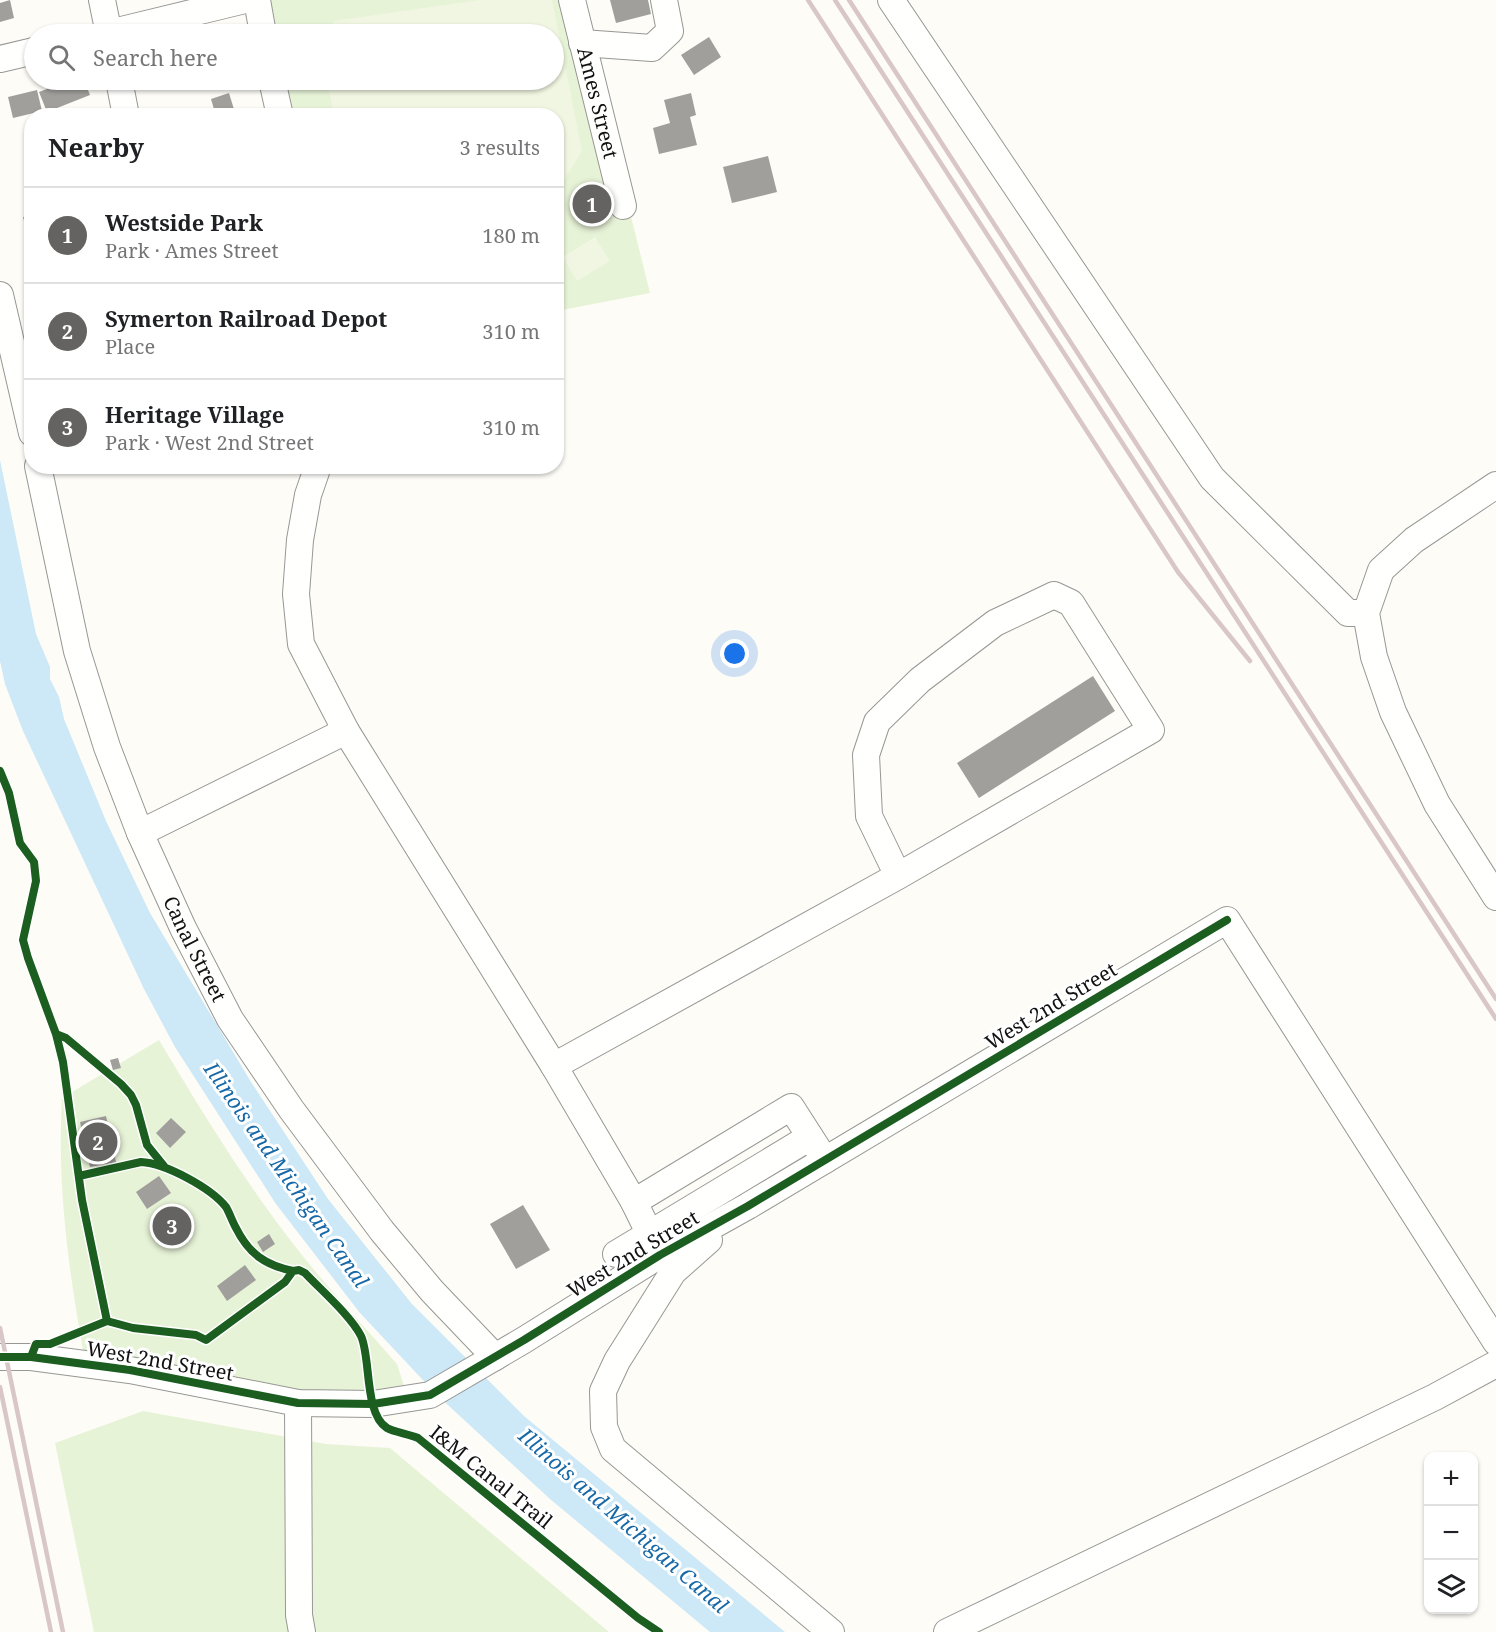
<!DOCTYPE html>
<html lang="en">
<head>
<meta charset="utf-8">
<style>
  body { margin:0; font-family:"Noto Serif",serif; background:#f2f2f2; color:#202124 }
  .controls { position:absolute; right:18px; bottom:18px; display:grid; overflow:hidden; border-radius:12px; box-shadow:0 2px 4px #0004 }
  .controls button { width:54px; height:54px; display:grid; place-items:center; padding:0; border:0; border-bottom:2px solid #e0e0e0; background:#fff; color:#202124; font:30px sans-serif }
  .you { position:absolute; left:735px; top:654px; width:21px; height:21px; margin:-15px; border:4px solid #fff; border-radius:50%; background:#1a73e8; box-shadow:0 0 0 9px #1a73e833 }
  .badge { display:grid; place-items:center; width:39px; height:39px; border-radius:50%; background:#646362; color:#fff; font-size:20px; font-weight:700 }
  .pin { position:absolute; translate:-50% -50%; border:3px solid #fff; box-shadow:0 2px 6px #0006 }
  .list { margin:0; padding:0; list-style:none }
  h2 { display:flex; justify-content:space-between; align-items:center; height:78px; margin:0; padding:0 24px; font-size:26px }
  h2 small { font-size:20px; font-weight:400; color:#757577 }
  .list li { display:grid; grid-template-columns:39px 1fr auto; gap:18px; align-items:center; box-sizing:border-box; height:96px; padding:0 24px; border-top:2px solid #e0e0e0 }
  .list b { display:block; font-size:22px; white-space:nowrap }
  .list p { margin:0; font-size:20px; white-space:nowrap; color:#757577 }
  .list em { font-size:20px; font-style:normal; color:#757577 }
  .icon { flex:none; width:33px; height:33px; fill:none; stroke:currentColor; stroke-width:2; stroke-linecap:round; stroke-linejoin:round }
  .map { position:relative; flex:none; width:1496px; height:1632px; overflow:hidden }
  .search { position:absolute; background:#fff; box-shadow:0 2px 4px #0004; left:24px; top:24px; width:540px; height:66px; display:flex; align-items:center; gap:15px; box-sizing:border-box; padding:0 21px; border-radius:33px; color:#757577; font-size:22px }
  .panel { position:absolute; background:#fff; box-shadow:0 2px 4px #0004; left:24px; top:108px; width:540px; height:366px; border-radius:24px }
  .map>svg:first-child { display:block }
  .green { fill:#e7f3d7 }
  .pitch { fill:#f0f6e1 }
  .water { fill:#cde8f7 }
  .building { fill:#a19f9c }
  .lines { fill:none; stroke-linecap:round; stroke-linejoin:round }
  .minor-casing { stroke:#979795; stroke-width:28 }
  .minor { stroke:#fffffe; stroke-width:26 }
  .rail { stroke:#d9c6c7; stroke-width:4.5 }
  .cycleway-casing { stroke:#fff; stroke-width:11 }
  .cycleway { stroke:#1b5e20; stroke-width:8 }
  .labels { text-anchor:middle; stroke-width:6; stroke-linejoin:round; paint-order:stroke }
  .street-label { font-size:20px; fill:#111; stroke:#fff }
  .water-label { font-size:21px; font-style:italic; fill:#1768a6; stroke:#fff }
</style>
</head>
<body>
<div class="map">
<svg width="1496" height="1632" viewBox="0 0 1496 1632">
  <rect width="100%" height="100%" fill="#fdfcf7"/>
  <path class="green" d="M266,0H577L650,293L557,311L556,116L289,115L282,80H554V34H273Z
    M159,1040C202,1112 246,1184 298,1250C329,1290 364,1326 397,1364L404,1386C297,1407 189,1365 83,1350C68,1266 57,1184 62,1098Z
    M143,1411L326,1444L390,1448L609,1632H94L55,1443Z"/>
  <path class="pitch" d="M479,0H552L582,151L560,186H556V116L334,115L327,80H554V34H326L334,21Z
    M595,237L610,261L577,281L563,257Z"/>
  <path class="water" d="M0,460L36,634L50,667V679L59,697L64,719L106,821L150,913L251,1082L328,1199L412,1304L524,1416L785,1632H710L550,1499L436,1394L360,1313L276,1204L175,1047L144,989L23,731L5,684L0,661Z"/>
  <path class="building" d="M10,0L14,18L0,22V3Z
    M610,0H648L651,14L616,23Z
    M709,37L721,57L694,75L681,55Z
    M71,80H84L90,95L47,112L39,92Z
    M155,80H185L157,87Z
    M37,90L42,111L13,118L8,97Z
    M229,93L236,116H216L211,99Z
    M691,93L696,115L690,117L697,145L659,154L653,128L670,123L664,100Z
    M768,156L777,192L732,203L723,167Z
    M32,215V245L31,246L23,217Z
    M1093,676L1115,711L979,798L957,763Z
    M118,1058L121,1068L113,1070L110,1060Z
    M106,1116L116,1162L90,1167L80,1122Z
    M171,1118L186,1132L170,1148L156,1133Z
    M159,1176L171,1193L147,1209L136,1192Z
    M523,1205L550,1250L516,1269L490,1224Z
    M269,1234L275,1244L263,1252L257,1242Z
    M245,1265L256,1280L227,1301L217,1286Z"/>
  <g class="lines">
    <defs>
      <g id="minor">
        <path d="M102,0L109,34"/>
        <path d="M257,0L263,34"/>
        <path id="s1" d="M572,0L623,206"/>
        <path d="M891,0L1212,478L1348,613H1366"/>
        <path d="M105,34L245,0"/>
        <path d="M582,43L652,48L670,31L664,0"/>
        <path d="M0,59L34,51"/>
        <path d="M119,80L126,116"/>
        <path d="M272,80L280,116"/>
        <path d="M0,295L32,433"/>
        <path id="s2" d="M38,466L77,651L107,747L140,833L183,928L230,1019L291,1109L382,1231L432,1291L495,1357"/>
        <path d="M318,466L308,495L300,540L296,594L301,644L346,731L554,1066L634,1202L660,1255"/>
        <path d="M1496,485L1414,540L1381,570L1366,613L1374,657L1393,712L1437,804L1496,897"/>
        <path d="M140,833L346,731"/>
        <path d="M554,1066L898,876L1151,730L1071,603L1054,595L995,623L920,680L877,722L866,755L869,816L898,876"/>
        <path d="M634,1202L791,1107L825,1160"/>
        <path d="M709,1240L673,1272L617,1361L603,1391L604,1427L613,1449L831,1632"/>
        <path d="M616,1254L810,1137"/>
        <path d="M0,1357H31L130,1370L298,1403L373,1404L430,1395L524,1340L660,1255L748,1206L1227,920L1496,1342"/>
        <path d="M298,1403L299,1615L302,1632"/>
        <path d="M947,1632L1435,1397L1496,1364"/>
      </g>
    </defs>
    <use href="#minor" class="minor-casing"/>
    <use href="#minor" class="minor"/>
    <path class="rail" d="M808,0L1178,572L1250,661
      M835,0L1496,1019
      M849,0L1496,999
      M0,1328L63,1632
      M0,1387L51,1632"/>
    <defs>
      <path id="cycleway" d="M0,771L9,793L20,843L34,862L36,881L23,940L28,958L56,1034L63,1062L82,1200L107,1321L133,1328L196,1335L206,1340L285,1282L293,1271L299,1270L305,1273C321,1290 351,1316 361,1336C371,1357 364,1414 387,1428C394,1432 409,1434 418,1438L638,1618L659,1632
        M56,1034L66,1038L121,1084L131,1095L136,1105L147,1145L164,1166
        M79,1176L141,1162C165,1163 211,1188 226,1207C230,1214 232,1221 236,1228C249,1254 265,1265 293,1271
        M0,1357H31L130,1370L298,1403L373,1404L430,1395L524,1340L660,1255L748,1206L1227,920
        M31,1357L36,1344H50L107,1321"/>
    </defs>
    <use href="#cycleway" class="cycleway-casing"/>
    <use href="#cycleway" class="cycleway"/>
  </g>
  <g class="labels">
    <g class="street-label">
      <text dy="7" stroke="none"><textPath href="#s1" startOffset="106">Ames Street</textPath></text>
      <text dy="7" stroke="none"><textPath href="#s2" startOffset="510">Canal Street</textPath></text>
      <text transform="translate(1051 1006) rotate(-31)" y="7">West 2nd Street</text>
      <text transform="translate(633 1254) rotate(-31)" y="7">West 2nd Street</text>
      <text transform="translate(160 1361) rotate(10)" y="7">West 2nd Street</text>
      <text transform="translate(491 1477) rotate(39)" y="7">I&amp;M Canal Trail</text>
    </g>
    <g class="water-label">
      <text transform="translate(286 1175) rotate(55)" y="7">Illinois and Michigan Canal</text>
      <text transform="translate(623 1521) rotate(41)" y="7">Illinois and Michigan Canal</text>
    </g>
  </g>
</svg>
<div class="controls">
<button>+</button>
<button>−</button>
<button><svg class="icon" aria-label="layers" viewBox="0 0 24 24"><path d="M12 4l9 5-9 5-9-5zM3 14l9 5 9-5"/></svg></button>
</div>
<div class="you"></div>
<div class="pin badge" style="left:592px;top:204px">1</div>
<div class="pin badge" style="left:98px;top:1142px">2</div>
<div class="pin badge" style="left:172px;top:1226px">3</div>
<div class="search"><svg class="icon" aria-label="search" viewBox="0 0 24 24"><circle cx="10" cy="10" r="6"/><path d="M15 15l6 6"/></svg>Search here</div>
<section class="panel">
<h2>Nearby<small>3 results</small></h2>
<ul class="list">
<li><span class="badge">1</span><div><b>Westside Park</b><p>Park · Ames Street</p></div><em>180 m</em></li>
<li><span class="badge">2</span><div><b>Symerton Railroad Depot</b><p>Place</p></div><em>310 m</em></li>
<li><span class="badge">3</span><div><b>Heritage Village</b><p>Park · West 2nd Street</p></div><em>310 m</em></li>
</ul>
</section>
</div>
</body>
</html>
